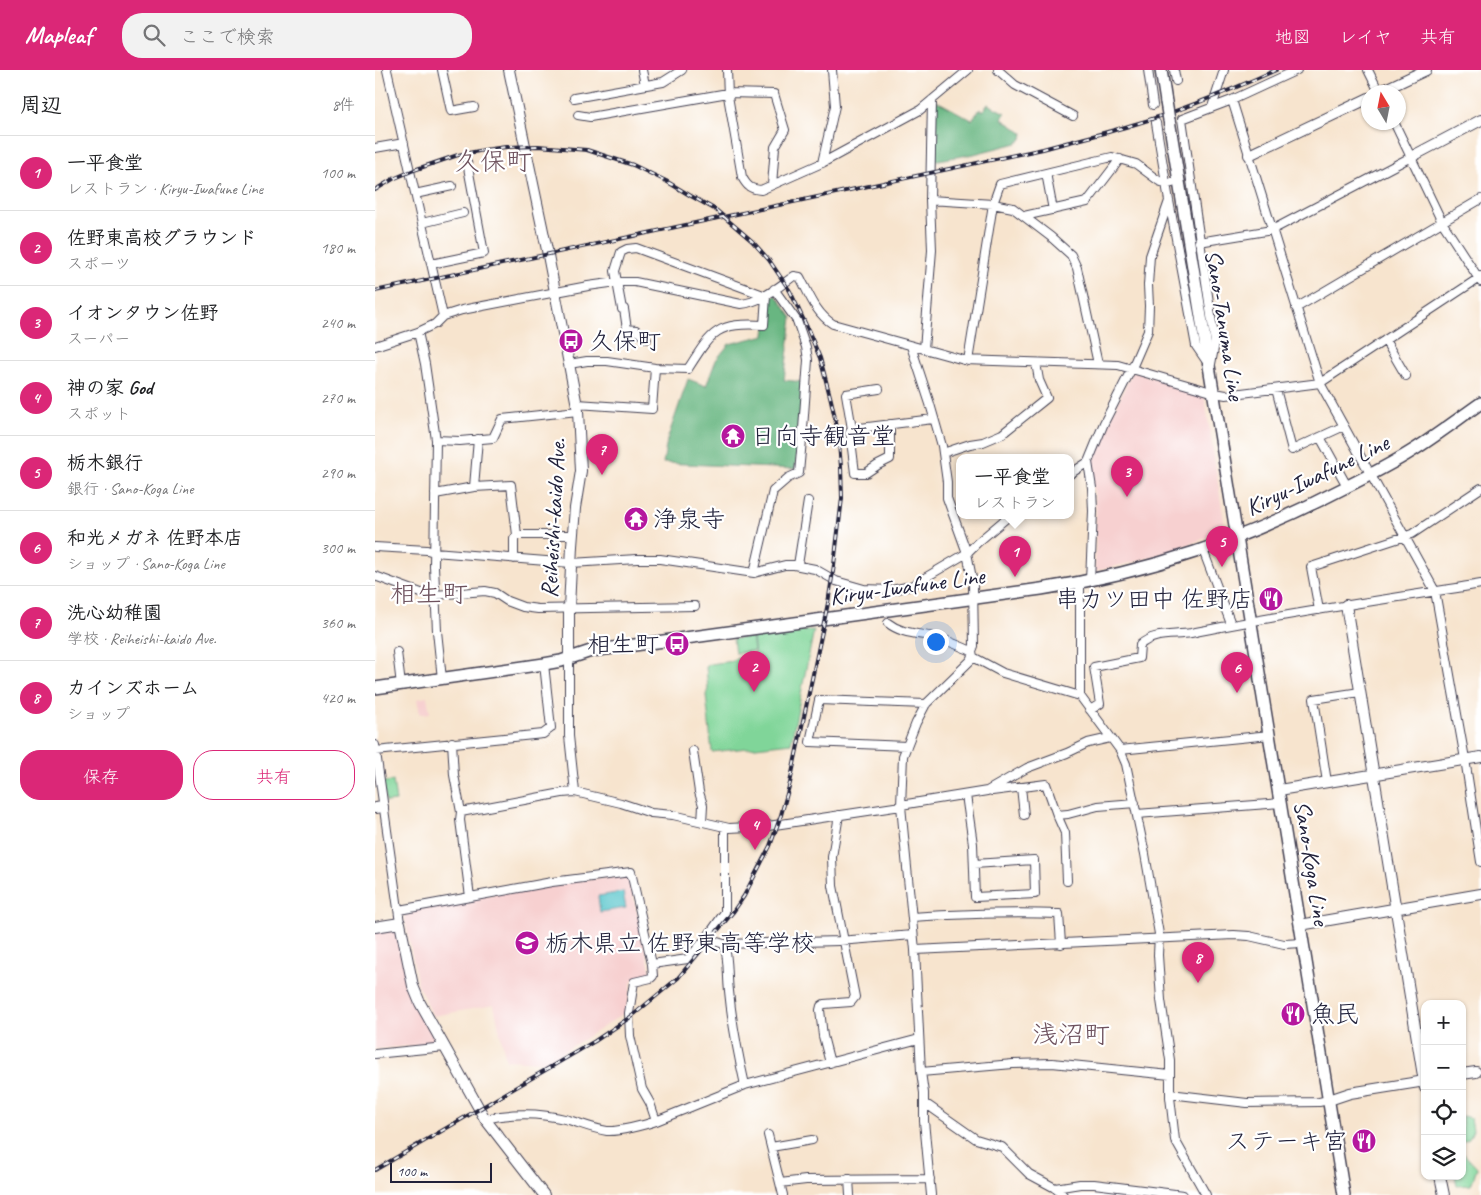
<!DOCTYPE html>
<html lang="ja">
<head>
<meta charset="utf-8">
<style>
  body { margin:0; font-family:Caveat,"Klee One",sans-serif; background:#f2f2f2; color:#202124 }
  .controls { position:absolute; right:15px; bottom:15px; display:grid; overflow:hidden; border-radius:10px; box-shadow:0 1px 4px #0004 }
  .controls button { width:45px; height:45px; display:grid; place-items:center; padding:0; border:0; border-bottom:1px solid #e0e0e0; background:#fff; color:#202124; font:25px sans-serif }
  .compass { position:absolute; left:986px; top:15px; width:45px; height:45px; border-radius:50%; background:#fff; box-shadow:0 1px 4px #0004; rotate:350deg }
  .scale { position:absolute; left:15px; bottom:12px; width:102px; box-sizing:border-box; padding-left:5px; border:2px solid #22223b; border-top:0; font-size:14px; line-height:18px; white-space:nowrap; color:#22223b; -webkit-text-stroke:4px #fff; paint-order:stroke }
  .you { position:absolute; left:560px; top:571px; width:18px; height:18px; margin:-12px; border:4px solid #fff; border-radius:50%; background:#1a73e8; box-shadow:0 0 0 8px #1a73e833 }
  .badge { display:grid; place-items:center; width:32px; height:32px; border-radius:50%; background:#db2777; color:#fff; font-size:16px; font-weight:700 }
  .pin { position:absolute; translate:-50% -41px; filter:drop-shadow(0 1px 2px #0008) }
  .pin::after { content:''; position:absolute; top:26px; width:18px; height:15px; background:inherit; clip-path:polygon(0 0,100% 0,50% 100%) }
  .popup { position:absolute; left:581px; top:384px; width:118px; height:65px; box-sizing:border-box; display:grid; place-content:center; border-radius:10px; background:#fff; filter:drop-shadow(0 1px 4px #0005); font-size:16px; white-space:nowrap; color:#757577 }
  .popup b { font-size:19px; color:#202124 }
  .popup::after { content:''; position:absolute; left:50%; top:100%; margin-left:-10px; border:10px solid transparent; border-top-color:#fff }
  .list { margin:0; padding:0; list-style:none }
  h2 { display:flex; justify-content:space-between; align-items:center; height:65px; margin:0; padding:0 20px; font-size:21px }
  h2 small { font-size:16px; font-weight:400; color:#757577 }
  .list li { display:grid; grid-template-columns:32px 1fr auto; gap:15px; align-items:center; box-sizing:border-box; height:75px; padding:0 20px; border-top:1px solid #e0e0e0 }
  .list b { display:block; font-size:19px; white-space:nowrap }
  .list p { margin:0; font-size:16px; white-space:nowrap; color:#757577 }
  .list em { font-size:16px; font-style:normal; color:#757577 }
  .actions { display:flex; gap:10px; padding:15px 20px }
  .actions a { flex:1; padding:11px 0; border:1px solid #db2777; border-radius:20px; text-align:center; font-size:18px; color:#db2777 }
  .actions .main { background:#db2777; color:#fff }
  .icon { flex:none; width:28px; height:28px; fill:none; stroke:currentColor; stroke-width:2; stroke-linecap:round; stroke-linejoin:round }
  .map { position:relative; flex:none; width:1106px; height:1125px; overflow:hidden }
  header { display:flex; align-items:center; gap:30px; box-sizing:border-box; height:70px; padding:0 25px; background:#db2777; color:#fff }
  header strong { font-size:24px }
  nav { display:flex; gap:28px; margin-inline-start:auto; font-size:18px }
  .search { width:350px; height:45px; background:#f2f2f2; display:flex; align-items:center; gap:12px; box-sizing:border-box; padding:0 18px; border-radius:20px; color:#757577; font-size:19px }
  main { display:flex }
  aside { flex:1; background:#fff }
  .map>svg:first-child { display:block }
  .built { fill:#f7d0d0 }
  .green { fill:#80d599; stroke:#517c6a }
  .forest { fill:#68b681; stroke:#456c5e }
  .water { fill:#57c5cb; stroke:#3c7483 }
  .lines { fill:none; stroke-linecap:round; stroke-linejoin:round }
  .street-casing { stroke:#423f51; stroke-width:10 }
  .secondary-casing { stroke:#423f51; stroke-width:12 }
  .primary-casing { stroke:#423f51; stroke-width:14 }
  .street { stroke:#fff; stroke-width:8 }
  .secondary { stroke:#fff; stroke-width:10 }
  .primary { stroke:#fff; stroke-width:11 }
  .rail-casing { stroke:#22223b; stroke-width:4 }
  .rail { stroke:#fff; stroke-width:2; stroke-dasharray:5.5; stroke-linecap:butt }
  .primary-bridge-casing { stroke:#423f51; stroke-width:14; stroke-linecap:butt }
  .primary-bridge { stroke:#fff; stroke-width:11 }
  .labels { text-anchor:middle; stroke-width:4.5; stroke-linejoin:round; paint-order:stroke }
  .street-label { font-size:24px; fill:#22223b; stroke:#fff }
  .poi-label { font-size:24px; fill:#22223b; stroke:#fff; text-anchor:start }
  .quarter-label { font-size:26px; fill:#6e525e; stroke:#fff }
</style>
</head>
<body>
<header>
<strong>Mapleaf</strong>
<div class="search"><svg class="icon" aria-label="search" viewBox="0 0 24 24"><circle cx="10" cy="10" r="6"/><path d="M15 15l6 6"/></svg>ここで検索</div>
<nav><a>地図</a><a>レイヤ</a><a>共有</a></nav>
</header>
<main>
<aside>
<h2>周辺<small>8件</small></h2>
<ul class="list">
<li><span class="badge">1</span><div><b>一平食堂</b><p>レストラン · Kiryu-Iwafune Line</p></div><em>100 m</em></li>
<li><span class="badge">2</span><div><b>佐野東高校グラウンド</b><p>スポーツ</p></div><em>180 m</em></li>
<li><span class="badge">3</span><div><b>イオンタウン佐野</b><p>スーパー</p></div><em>240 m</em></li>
<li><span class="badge">4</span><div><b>神の家 God</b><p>スポット</p></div><em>270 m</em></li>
<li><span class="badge">5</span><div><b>栃木銀行</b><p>銀行 · Sano-Koga Line</p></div><em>290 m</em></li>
<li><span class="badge">6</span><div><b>和光メガネ 佐野本店</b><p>ショップ · Sano-Koga Line</p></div><em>300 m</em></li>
<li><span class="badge">7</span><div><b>洗心幼稚園</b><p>学校 · Reiheishi-kaido Ave.</p></div><em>360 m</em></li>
<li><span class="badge">8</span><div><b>カインズホーム</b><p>ショップ</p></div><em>420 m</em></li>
</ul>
<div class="actions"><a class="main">保存</a><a>共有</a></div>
</aside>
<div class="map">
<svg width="1106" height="1125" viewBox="0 0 1106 1125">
  <rect width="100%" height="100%" fill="#fff"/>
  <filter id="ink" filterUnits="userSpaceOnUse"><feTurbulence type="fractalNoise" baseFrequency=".02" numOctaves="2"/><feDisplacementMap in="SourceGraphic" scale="10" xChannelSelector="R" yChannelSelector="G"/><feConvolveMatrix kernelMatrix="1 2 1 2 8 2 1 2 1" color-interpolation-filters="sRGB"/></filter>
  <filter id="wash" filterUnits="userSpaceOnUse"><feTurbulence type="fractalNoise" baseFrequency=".0096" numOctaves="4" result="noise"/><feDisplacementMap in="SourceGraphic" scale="20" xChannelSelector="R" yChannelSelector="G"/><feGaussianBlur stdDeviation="1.12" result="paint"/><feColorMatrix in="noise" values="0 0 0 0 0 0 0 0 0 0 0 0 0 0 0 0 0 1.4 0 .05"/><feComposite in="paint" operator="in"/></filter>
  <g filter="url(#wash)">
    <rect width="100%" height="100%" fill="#f7e4ce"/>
    <path class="built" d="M760,302L829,324L849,451L843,463L797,481L759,492L720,501L721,442L716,395L732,355L757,303Z
      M52,627L55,643L45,644L42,629Z
      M253,804L276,903L275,906L257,911L251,942L211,968L170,992L131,990L119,935L58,946L43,915L29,844L33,839L178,814Z
      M21,859L60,970L57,974L0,979V862Z"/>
    <path class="green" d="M439,560L416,673L337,682L331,625L333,619L331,597L335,594L358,591L360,589L380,587L378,566Z
      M377,567L379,581L360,583L358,569Z
      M18,711L21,731L11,732L8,712Z
      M1087,1046L1096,1048L1098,1060L1094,1069L1087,1072Z
      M1087,1083L1089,1084L1102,1098L1096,1115L1082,1116L1080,1106H1087Z"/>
    <path class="forest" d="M562,31L597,50L605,39L608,41L613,34L630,43L627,49L648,63L647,69L642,73L599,84L558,91L559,35Z
      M401,225L417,248L409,310L429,312L421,399L288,393L292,370L313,309L331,316L341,290L354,274L390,265L394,228Z"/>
    <path class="water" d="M248,822L251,838L225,842L223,826Z"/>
  </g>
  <g filter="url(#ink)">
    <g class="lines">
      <defs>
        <path id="street" d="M12,0L68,246
          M67,0L76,41L99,37
          M267,0L270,15
          M352,0L353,26L367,107C372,116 375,119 386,120L447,93L545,40L593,0
          M623,0L640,15L698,46
          M773,0L778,35
          M799,0L801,11
          M993,0L1004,22
          M199,28L288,12L307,0
          M857,30L945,313L1060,521L1090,689L1106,792
          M837,37L849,0
          M203,45L215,47L353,23L399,24L410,60L400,77L397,115
          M1019,52L1067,152L1106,212
          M781,53L794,131L821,276L832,292
          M0,78L29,73
          M447,93L460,36L457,0
          M671,103L678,140
          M40,124L77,116
          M555,130L618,134L638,138L676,167L696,185L702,198L723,294
          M649,146L712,132L745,89
          M47,153L88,143
          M824,172L897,160L1036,87
          M56,194L109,183L92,92
          M921,238L1106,129
          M43,262L50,294L61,370L59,496L62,561L67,609
          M1010,270L1031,306
          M0,276L43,262L60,254L68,246L87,240L213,216L242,212H260L366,234C386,232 403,217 419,206L425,207C434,224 441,244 458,254L589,290L743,295L840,323L851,325L945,313L1104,208
          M536,276L555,334L567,376L572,412V428L592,483L598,513L599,576L597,581L598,587L628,603L705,626L745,680L751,694L770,784L784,864L783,885L786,930L795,990V1027L800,1070L831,1125
          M549,279L557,180L555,130L557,30
          M593,291L618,134L625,114L737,87L761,94L784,111L792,114L797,113
          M194,294L212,291H232L280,298L313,299C337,261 342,252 389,255L391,226L261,178L252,179L246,182L240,201L247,239H249L252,259L261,260L272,269
          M836,294L840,273L807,49L857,30L922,0
          M901,319L917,380L969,356
          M202,334L277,339L280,298
          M515,354V389L503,395L491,403H480L475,362L477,359L558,349
          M477,359L471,324L504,319
          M945,367L972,416
          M61,370L85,371L118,368L127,349L203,341
          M568,383L595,374L608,372L627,364L672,328L664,310L661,293
          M695,404L713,392
          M99,417L103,369
          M60,424L99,417L136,415L142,465L139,469V489
          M142,465H198
          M0,477L52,480L59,482L196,493L262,489H285L379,503L410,495H419L440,499L461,511L489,519L517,520L536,516L592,483L602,473L634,446
          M828,480L856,554
          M423,495L433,431
          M379,503L398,421L413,408L424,403L428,359L433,290L431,277L422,251L399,219
          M0,506L46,523L60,525L110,521L120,523L132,531L148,537L163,539L320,536
          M715,511L718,441L717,418L713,392L729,353L757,298L773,261L774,236L773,215L775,186L794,131
          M705,513V626
          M944,540L936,497L1037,464L1106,418
          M513,553C528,565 546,563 563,568C575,571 586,577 597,581
          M22,582L26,615
          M194,588V666L200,722
          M715,640L725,634L719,597L764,588L765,575C779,562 798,566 816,563C912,543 1009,530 1106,514
          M77,672L79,705L86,742L85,750L95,827
          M0,675L25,853
          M532,676L435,672L444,630L551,634
          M745,680L895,665
          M1,681L168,664L176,658L169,594
          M318,681L324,722L328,735L327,752
          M952,712L939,629L985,622
          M646,717L649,745
          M617,721L671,714L682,745L690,763L692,811
          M591,725L598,774L600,827L660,824L659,790L599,794
          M526,735L612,721L652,698L692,683L713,673L735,668
          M86,742L187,723L200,722L246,733L276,743L298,745L354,758L393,756L526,736
          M762,744L906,733
          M682,745L693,744L723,736L760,733
          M24,840L177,812L256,802L277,894L278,906L276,908L259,912L254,943L255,966L267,1019L275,1033L281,1051
          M537,847C586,844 635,842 684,844L686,874
          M333,866L339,871L349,874L464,871L538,865
          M349,874C354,889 352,906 354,921C357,953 363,984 370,1015
          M540,880L859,865L874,866L909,874L928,873
          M277,894L313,889L333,866L350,842V758
          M0,984L70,977
          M455,993L448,966L445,940L446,936L449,934L476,932L480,927L458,816L457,787L464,745
          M546,1002L638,994L677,993L795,1005
          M795,1024L872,1033L944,1032L954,1030
          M549,1035L554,1036L601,1069L627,1077L654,1104L680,1118L688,1125
          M110,1049C138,1042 166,1043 194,1050C207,1054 219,1059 232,1061C242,1062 270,1055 281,1051L370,1015L544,969
          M393,1065L408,1125
          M396,1077L437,1070
          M474,1109L475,1125
          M405,1113L431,1110L555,1109
          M680,1118L705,1114H719L808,1125
          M556,1125L549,1051V1023L546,1002L540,880L526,736L528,686L541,653L551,634L595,591L598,587"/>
        <path id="secondary" d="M134,0L172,180L203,341L206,401L200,438L197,476L194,538V588
          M1004,22L1051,0
          M874,85L994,28
          M1036,87L1106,50
          M1104,208L1106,207
          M971,535L1050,1018
          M904,720L1106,687
          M0,738L8,737
          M925,855L1106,824
          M0,857L25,853L38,916L45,933L110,1049L169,1125
          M1087,1004L1101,1002
          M954,1030L975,1023L1050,1011
          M1065,1106L1069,1125"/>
        <path id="primary" d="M786,0L791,32
          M794,50L969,1125
          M0,618L169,594L186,591L216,581L666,519C775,502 869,470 967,419C991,407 1015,395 1037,381C1061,366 1083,349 1106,333"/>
      </defs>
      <use href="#street" class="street-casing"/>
      <use href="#secondary" class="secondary-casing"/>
      <use href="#primary" class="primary-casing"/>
      <use href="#street" class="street"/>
      <use href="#secondary" class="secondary"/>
      <use href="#primary" class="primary"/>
      <defs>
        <path id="rail" d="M0,120L18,109L39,100L83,85L109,80L131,77L163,76L212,80L258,95L291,111L316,126L341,140L377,171L394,190L415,221L431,255L445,288L456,330L463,362L466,397L467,428L459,495L453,533L415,713L406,745L395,776L369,826L358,842L303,908L257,946L220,971L0,1100
          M0,221L668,79C697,71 728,64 757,55C806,41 854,21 901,0"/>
      </defs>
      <use href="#rail" class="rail-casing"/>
      <use href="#rail" class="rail"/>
      <defs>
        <path id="primary-bridge" d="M791,32L794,50"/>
      </defs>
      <use href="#primary-bridge" class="primary-bridge-casing"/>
      <use href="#primary-bridge" class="primary-bridge"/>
    </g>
  </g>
  <defs>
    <symbol id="bus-disc" viewBox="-11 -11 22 22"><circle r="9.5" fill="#b5179e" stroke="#fff"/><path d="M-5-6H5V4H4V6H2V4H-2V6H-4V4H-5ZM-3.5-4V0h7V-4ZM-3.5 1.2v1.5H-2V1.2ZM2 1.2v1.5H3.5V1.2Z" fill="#fff"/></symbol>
    <symbol id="temple-disc" viewBox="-11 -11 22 22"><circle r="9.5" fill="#b5179e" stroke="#fff"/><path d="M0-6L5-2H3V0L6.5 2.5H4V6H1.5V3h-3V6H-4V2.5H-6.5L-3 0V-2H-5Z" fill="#fff"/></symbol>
    <symbol id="restaurant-disc" viewBox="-11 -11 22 22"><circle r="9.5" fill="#b5179e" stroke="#fff"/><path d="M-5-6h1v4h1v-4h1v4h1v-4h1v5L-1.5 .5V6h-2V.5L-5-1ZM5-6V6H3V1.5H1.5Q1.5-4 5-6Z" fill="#fff"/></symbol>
    <symbol id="school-disc" viewBox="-11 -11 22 22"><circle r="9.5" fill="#b5179e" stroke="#fff"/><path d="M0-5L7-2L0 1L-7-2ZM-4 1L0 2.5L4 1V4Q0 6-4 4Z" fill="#fff"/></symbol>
  </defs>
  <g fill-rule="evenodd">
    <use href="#bus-disc" x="182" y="257" width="28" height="28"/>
    <use href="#temple-disc" x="344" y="352" width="28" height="28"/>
    <use href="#temple-disc" x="247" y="435" width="28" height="28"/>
    <use href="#restaurant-disc" x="882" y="515" width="28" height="28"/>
    <use href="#bus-disc" x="288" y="560" width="28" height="28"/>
    <use href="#school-disc" x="138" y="859" width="28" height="28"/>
    <use href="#restaurant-disc" x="904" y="930" width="28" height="28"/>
    <use href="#restaurant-disc" x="975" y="1057" width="28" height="28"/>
  </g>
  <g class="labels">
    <g class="street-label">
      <text transform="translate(850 255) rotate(81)" y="8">Sano-Tanuma Line</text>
      <text transform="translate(942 405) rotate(-26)" y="8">Kiryu-Iwafune Line</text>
      <text transform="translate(178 448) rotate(-87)" y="8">Reiheishi-kaido Ave.</text>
      <text transform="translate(532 516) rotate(-8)" y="8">Kiryu-Iwafune Line</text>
      <text transform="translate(937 793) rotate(81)" y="8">Sano-Koga Line</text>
    </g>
    <g class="poi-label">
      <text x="214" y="279">久保町</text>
      <text x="376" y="374">日向寺観音堂</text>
      <text x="278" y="457">浄泉寺</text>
      <text x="878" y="537" text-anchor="end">串カツ田中 佐野店</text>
      <text x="284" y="582" text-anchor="end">相生町</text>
      <text x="170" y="881">栃木県立 佐野東高等学校</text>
      <text x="936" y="952">魚民</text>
      <text x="972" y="1079" text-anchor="end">ステーキ宮</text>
    </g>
    <g class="quarter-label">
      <text x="118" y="100">久保町</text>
      <text x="54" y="532">相生町</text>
      <text x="696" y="973">浅沼町</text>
    </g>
  </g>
</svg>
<div class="controls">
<button>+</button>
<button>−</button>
<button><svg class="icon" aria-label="locate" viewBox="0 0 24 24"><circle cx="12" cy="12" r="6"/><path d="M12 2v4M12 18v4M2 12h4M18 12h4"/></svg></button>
<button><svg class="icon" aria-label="layers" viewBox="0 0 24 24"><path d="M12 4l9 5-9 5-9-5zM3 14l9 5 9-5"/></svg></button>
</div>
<svg class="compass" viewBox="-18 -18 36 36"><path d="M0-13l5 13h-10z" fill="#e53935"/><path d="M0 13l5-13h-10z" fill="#757577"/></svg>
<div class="scale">100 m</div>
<div class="you"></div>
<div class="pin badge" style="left:640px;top:507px">1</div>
<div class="popup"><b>一平食堂</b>レストラン</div>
<div class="pin badge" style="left:379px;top:622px">2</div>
<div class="pin badge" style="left:752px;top:427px">3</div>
<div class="pin badge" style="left:380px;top:780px">4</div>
<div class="pin badge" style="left:847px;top:497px">5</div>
<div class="pin badge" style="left:862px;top:623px">6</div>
<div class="pin badge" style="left:227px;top:405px">7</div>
<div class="pin badge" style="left:823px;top:913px">8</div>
</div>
</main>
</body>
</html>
